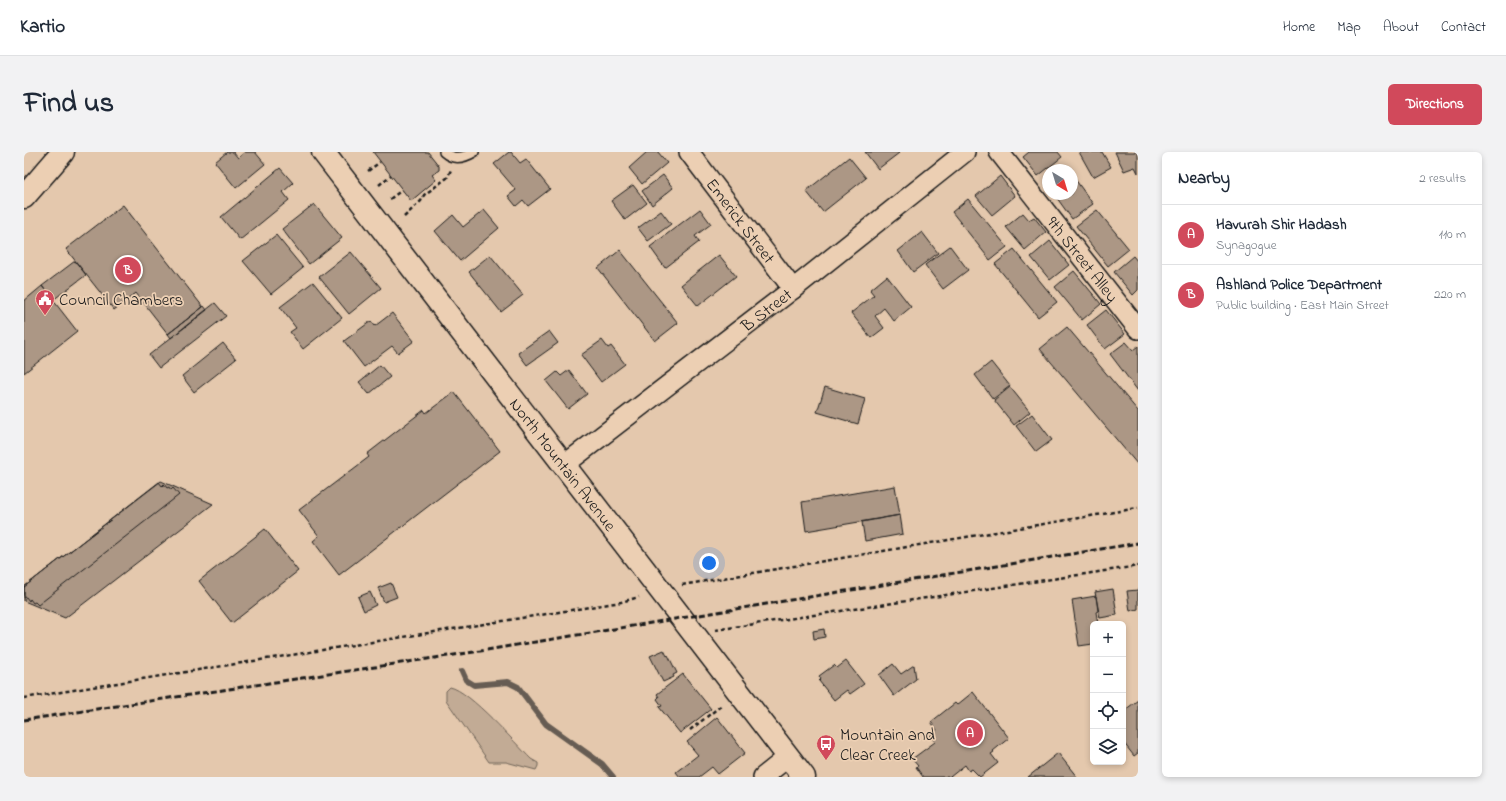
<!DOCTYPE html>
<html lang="en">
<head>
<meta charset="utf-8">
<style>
  body { margin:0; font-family:"Indie Flower",sans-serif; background:#f2f2f3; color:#1f2937 }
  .controls { position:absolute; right:12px; bottom:12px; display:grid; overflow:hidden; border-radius:6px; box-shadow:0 2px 6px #0003 }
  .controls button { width:36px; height:36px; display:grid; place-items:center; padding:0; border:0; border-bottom:1px solid #e0e1e3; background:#fff; color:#1f2937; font:20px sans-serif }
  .compass { position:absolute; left:1018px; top:12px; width:36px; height:36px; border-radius:50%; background:#fff; box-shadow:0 2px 6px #0003; rotate:142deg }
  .you { position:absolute; left:685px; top:411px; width:14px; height:14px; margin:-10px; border:3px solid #fff; border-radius:50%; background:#1a73e8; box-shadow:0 0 0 6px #1a73e833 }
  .badge { display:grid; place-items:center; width:26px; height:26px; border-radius:50%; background:#d1495b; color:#fff; font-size:13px; font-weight:700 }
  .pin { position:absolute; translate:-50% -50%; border:2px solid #fff; box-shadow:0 1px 4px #0006 }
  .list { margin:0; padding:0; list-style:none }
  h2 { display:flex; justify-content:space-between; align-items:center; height:52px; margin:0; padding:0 16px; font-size:17px }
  h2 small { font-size:13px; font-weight:400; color:#747a83 }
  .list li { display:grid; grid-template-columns:26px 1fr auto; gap:12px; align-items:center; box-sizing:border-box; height:60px; padding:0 16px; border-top:1px solid #e0e1e3 }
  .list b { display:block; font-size:15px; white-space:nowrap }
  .list p { margin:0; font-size:13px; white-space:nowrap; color:#747a83 }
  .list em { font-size:13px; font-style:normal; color:#747a83 }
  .icon { flex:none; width:22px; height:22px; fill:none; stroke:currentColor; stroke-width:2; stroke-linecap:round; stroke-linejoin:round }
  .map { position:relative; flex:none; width:1114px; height:625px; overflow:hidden; border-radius:6px }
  header { display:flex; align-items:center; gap:24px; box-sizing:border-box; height:56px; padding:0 20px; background:#fff; border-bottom:1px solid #e0e1e3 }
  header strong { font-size:19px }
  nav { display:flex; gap:22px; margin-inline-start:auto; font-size:14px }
  .intro { display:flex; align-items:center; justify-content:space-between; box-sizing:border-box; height:96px; padding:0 24px }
  h1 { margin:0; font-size:28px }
  .button { padding:10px 18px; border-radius:6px; background:#d1495b; color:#fff; font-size:14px; font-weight:700 }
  main { display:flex; gap:24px; padding:0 24px }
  aside { flex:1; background:#fff; border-radius:6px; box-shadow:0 2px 6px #0003 }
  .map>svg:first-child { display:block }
  .green { fill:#c2ab95; stroke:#6f6458 }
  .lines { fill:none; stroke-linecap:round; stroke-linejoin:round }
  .stream { stroke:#665c52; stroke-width:6 }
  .building { fill:#ac9785; stroke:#1c1c1c }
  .service-casing { stroke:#1c1c1c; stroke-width:12 }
  .minor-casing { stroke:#1c1c1c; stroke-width:22 }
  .tertiary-casing { stroke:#1c1c1c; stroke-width:25 }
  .path { stroke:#1c1c1c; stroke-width:2.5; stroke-dasharray:4 3; stroke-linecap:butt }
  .service { stroke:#eccfb3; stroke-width:9 }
  .minor { stroke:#eccfb3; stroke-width:19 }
  .tertiary { stroke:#eccfb3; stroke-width:22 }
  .rail { stroke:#1c1c1c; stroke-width:3; stroke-dasharray:6 3; stroke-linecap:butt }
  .labels { text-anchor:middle; stroke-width:3.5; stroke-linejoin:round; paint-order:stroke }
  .street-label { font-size:17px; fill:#1c1c1c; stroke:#eccfb3 }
  .poi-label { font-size:17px; fill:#1c1c1c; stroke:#eccfb3; text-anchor:start }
</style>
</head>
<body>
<header>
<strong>Kartio</strong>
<nav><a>Home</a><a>Map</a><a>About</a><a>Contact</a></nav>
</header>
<div class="intro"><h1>Find us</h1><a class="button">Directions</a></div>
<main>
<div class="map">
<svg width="1114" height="625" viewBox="0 0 1114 625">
  <rect width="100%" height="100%" fill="#e4c8ad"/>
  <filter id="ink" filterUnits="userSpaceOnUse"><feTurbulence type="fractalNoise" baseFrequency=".025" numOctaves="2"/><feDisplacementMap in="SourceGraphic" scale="8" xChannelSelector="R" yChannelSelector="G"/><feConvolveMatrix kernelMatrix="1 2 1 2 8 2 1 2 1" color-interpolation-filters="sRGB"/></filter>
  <g filter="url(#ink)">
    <path class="green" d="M426,535C446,539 491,591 507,607L514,611V614L512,618L482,610H465L422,548V539Z"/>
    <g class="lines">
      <path class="stream" d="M438,519L442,528L450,533L484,530L494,535L522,572L578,612L589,625"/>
    </g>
    <path class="building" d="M203,0H209L214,6L221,0H231L241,12L212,36L191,10Z
      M349,0H404L415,14V18L408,23L412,28L387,49Z
      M485,0H487L496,11L502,7L526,37L504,54L499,48L492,54L484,44L492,38L470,12Z
      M623,0H634L643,11L618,32L605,16Z
      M841,0H874L875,1L854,17Z
      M1005,0H1034L1038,5L1014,24L999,5Z
      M1055,0H1078L1087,15L1069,25Z
      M1091,0H1114V21L1111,15L1100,19Z
      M825,5L842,26L799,60L782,39Z
      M256,16L269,31L259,40L265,48L216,88L197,65Z
      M639,23L649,36L628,53L618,39Z
      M1048,23L1069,52L1048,67L1030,42H1048Z
      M976,24L991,44L968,63L952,44Z
      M609,33L623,51L601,68L587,49Z
      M944,47L983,95L966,108L928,60Z
      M290,52L318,86L285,112L258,77Z
      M99,53L179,155L144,182L112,141L90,158L42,97Z
      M676,57L687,72L671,84L675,90L641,116L626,95Z
      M460,58L475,76L436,109L411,79L429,63L439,75Z
      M1073,58L1105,97L1084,114L1052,74Z
      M637,59L647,72L624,89L614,76Z
      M999,61L1005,68L1010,65L1022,80L1001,98L982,75Z
      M898,80L914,101L889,120L874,99Z
      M252,83L279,116L247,142L219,109Z
      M1026,89L1045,113L1026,128L1007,105Z
      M926,94L944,118L919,137L901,113Z
      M990,97L1033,150L1014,165L971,112Z
      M596,98L654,171L631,189L574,116Z
      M327,100L357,136L325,162L295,125Z
      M466,103L499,143L477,160L445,120Z
      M695,103L712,124L674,154L657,133Z
      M1109,104L1114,110V138L1109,143L1090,120Z
      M51,109L62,123L29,148L18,134Z
      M1050,119L1077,152L1058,168L1031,135Z
      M863,124L887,155L870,169L860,156L851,164L860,176L847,186L827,161L850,143L846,138Z
      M289,130L318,166L279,197L266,180L272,176L256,155Z
      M18,134L53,179L0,221V149Z
      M191,151L202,164L135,216L125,203Z
      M180,154L183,158L147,186L144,182Z
      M1082,158L1101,182L1081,197L1063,173Z
      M368,161L390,189L374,201L368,194L340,215L320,189L347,169L351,174Z
      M1043,175L1114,259V313L1016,197Z
      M525,179L534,191L503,213L494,201Z
      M578,188L584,196L587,194L601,212L577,230L557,203Z
      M1102,190L1109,198L1114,194V239L1086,202Z
      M199,191L212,207L170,240L158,224Z
      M967,210L986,234L969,247L951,223Z
      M356,213L366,225L345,242L335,230Z
      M545,218L563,242L544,257L522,229L533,220L537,224Z
      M801,235L841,247L834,272L793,260Z
      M986,235L1006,260L990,273L970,248Z
      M430,240L476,299L315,423L289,389L295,384L275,358L345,305L343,302L400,258L402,261Z
      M1008,262L1028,288L1012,300L992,274Z
      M137,329L189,352L41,466L0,449V435Z
      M135,330L138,334L140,332L143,336L145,335L147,338L149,336L155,343L14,453L11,450L9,451L6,447L5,449L2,445L0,446V435Z
      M871,334L876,363L782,379L778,350Z
      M876,363L879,382L841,389L838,370Z
      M241,377L274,419L208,471L175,429Z
      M367,431L373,445L360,450L354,436Z
      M1089,437L1093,463L1076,466L1071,440Z
      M1114,438V457L1106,459L1103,439Z
      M346,440L352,453L340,459L334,445Z
      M1072,444L1074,459L1072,460L1074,472H1069V492L1055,494L1048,448Z
      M800,477L801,485L790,487L789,479Z
      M640,498L643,504L644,503L653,521L649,523L650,525L639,530L626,504Z
      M822,509L840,532L826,542L823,538L810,548L795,529L797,527L795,524L810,513L813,516Z
      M869,512L877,522L890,513L892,527L870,544L855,523Z
      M659,522L687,557L656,581L635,555L638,554L633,547L635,545L633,542Z
      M949,540L985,586L969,599L970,600L967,602L974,611L956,625L948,617L945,619L941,613L926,625H899L892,615L894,614L888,607L911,590L906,584L913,578L907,570L931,551L933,553Z
      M1114,548V601L1110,604L1099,590V555L1101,558Z
      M693,565L721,601L694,622L688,615L675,625H656L652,620L674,603L663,590Z
      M1034,601L1053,625H1004Z"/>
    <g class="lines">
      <defs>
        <path id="service" d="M420,0C429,8 440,6 450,0"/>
        <g id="minor">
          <path id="s1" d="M665,0L769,137"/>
          <path id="s2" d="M975,0L1114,177"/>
          <path id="s3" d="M540,313L769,137L941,0"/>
          <path d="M739,625L764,605"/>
        </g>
        <g id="tertiary">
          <path id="s4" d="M299,0L780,625"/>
          <path d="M0,45L39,0"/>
        </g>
      </defs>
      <use href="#service" class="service-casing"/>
      <use href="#minor" class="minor-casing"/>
      <use href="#tertiary" class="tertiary-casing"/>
      <path class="path" d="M344,19L356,10
        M355,33L367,23
        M366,47L378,38
        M380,65L397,49L400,43L423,26L427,18
        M658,433L1114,356
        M691,478L1114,414
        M0,546L597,450L615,445
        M666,578L698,553"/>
      <use href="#service" class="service"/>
      <use href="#minor" class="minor"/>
      <use href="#tertiary" class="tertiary"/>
      <path class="rail" d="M0,568L450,500L1114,391"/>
    </g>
  </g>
  <defs>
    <symbol id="civic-pin" viewBox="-11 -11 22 30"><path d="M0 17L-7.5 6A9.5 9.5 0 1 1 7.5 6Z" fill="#d1495b" stroke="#eccfb3"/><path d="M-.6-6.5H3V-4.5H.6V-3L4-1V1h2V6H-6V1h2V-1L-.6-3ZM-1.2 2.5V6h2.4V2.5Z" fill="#fff"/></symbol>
    <symbol id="bus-pin" viewBox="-11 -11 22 30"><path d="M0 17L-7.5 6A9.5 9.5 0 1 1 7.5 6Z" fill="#d1495b" stroke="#eccfb3"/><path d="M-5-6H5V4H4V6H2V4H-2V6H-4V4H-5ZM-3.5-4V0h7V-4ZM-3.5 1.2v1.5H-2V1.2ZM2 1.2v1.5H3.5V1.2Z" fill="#fff"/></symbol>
  </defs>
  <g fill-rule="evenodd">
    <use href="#civic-pin" x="10" y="136" width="22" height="30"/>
    <use href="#bus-pin" x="791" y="581" width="22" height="30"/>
  </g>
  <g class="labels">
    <g class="street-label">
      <text dy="6" stroke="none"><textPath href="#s1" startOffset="86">Emerick Street</textPath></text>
      <text dy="6" stroke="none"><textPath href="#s2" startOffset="136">9th Street Alley</textPath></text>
      <text dy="6" stroke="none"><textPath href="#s3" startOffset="255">B Street</textPath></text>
      <text dy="6" stroke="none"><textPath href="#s4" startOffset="394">North Mountain Avenue</textPath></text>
    </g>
    <g class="poi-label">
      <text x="35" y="153">Council Chambers</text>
      <text x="816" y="588">Mountain and<tspan x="816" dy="20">Clear Creek</tspan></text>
    </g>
  </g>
</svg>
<div class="controls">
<button>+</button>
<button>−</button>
<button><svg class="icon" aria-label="locate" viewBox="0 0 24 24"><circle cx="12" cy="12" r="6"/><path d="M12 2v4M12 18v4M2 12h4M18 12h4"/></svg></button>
<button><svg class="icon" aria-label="layers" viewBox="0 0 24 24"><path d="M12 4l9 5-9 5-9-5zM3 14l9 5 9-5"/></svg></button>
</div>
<svg class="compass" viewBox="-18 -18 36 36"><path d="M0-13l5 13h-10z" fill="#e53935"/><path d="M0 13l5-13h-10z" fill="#747a83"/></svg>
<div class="you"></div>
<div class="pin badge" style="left:946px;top:581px">A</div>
<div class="pin badge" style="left:104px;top:118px">B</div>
</div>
<aside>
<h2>Nearby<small>2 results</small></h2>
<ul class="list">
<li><span class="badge">A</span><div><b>Havurah Shir Hadash</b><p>Synagogue</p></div><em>110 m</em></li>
<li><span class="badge">B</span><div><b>Ashland Police Department</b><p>Public building · East Main Street</p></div><em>220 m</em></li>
</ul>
</aside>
</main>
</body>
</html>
